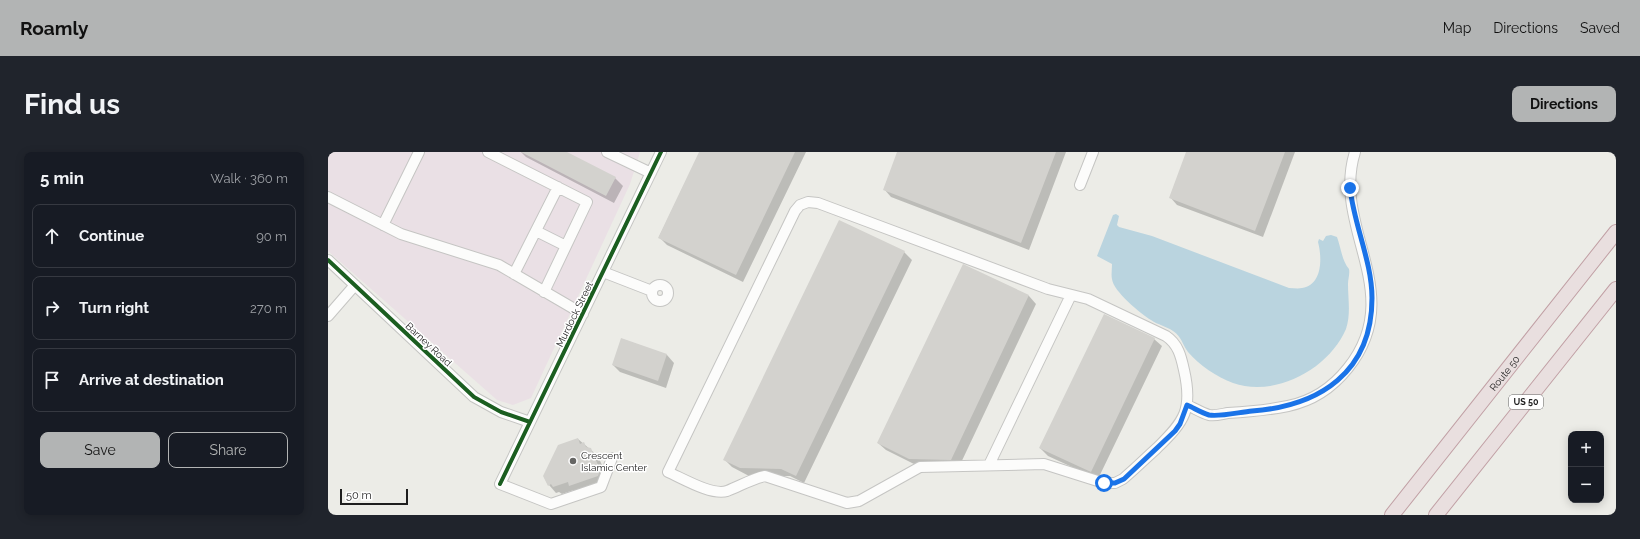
<!DOCTYPE html>
<html lang="en">
<head>
<meta charset="utf-8">
<style>
  body { margin:0; font-family:Raleway,sans-serif; background:#20242c; color:#f1f3f6 }
  .controls { position:absolute; right:12px; bottom:12px; display:grid; overflow:hidden; border-radius:8px; box-shadow:0 2px 10px #0003 }
  .controls button { width:36px; height:36px; display:grid; place-items:center; padding:0; border:0; border-bottom:1px solid #363941; background:#171b24; color:#f1f3f6; font:20px sans-serif }
  .scale { position:absolute; left:12px; bottom:10px; width:68px; box-sizing:border-box; padding-left:4px; border:2px solid #1e1e1e; border-top:0; font-size:11px; line-height:14px; white-space:nowrap; color:#1e1e1e; -webkit-text-stroke:3px #fff; paint-order:stroke }
  .stop { position:absolute; width:12px; height:12px; margin:-9px; border:3px solid #1a73e8; border-radius:50%; background:#fff }
  .stop.end { background:#1a73e8; border-color:#fff; box-shadow:0 1px 4px #0008 }
  .list { margin:0; padding:0; list-style:none }
  h2 { display:flex; justify-content:space-between; align-items:center; height:52px; margin:0; padding:0 16px; font-size:17px }
  h2 small { font-size:13px; font-weight:400; color:#9ea1a6 }
  .list li { display:grid; grid-template-columns:26px 1fr auto; gap:12px; align-items:center; box-sizing:border-box; height:64px; margin:0 8px 8px; padding:0 8px; border:1px solid #363941; border-radius:8px }
  .list b { display:block; font-size:15px; white-space:nowrap }
  .list em { font-size:13px; font-style:normal; color:#9ea1a6 }
  .actions { display:flex; gap:8px; padding:12px 16px }
  .actions a { flex:1; padding:9px 0; border:1px solid #b2b4b4; border-radius:8px; text-align:center; font-size:14px; color:#b2b4b4 }
  .actions .main { background:#b2b4b4; color:#111 }
  .icon { flex:none; width:22px; height:22px; fill:none; stroke:currentColor; stroke-width:2; stroke-linecap:round; stroke-linejoin:round }
  .map { position:relative; flex:none; width:1288px; height:363px; overflow:hidden; border-radius:8px }
  header { display:flex; align-items:center; gap:24px; box-sizing:border-box; height:56px; padding:0 20px; background:#b2b4b4; color:#111 }
  header strong { font-size:19px }
  nav { display:flex; gap:22px; margin-inline-start:auto; font-size:14px }
  .intro { display:flex; align-items:center; justify-content:space-between; box-sizing:border-box; height:96px; padding:0 24px }
  h1 { margin:0; font-size:28px }
  .button { padding:10px 18px; border-radius:8px; background:#b2b4b4; color:#111; font-size:14px; font-weight:700 }
  main { display:flex; gap:24px; padding:0 24px }
  aside { flex:1; background:#171b24; border-radius:8px; box-shadow:0 2px 10px #0003 }
  .map>svg:first-child { display:block }
  .industrial { fill:#eae0e5 }
  .water { fill:#bad4df }
  .shadow { fill:#0003 }
  .building { fill:#d3d2ce }
  .lines { fill:none; stroke-linecap:round; stroke-linejoin:round }
  .minor-casing { stroke:#c5c5c3; stroke-width:12 }
  .highway-casing { stroke:#c1a0a5; stroke-width:16 }
  .minor { stroke:#fcfcfb; stroke-width:10 }
  .highway { stroke:#e9dfdf; stroke-width:14 }
  .cycleway-casing { stroke:#fff; stroke-width:6 }
  .cycleway { stroke:#1b5e20; stroke-width:4 }
  .route { stroke:#1a73e8; stroke-width:5 }
  .poi-dot { fill:#666664; stroke:#fff; stroke-width:1.5 }
  .labels { text-anchor:middle; stroke-width:3; stroke-linejoin:round; paint-order:stroke }
  .shield { fill:#fff; stroke:#626262; stroke-width:1 }
  .shield-label { font-size:9px; font-weight:bold; fill:#1e1e1e }
  .street-label { font-size:10px; fill:#1e1e1e; stroke:#fff }
  .poi-label { font-size:10px; fill:#1e1e1e; stroke:#fff; text-anchor:start }
</style>
</head>
<body>
<header>
<strong>Roamly</strong>
<nav><a>Map</a><a>Directions</a><a>Saved</a></nav>
</header>
<div class="intro"><h1>Find us</h1><a class="button">Directions</a></div>
<main>
<aside>
<h2>5 min<small>Walk · 360 m</small></h2>
<ul class="list">
<li><svg class="icon" aria-label="ahead" viewBox="0 0 24 24"><path d="M12 20V5M6 11l6-6 6 6"/></svg><div><b>Continue</b></div><em>90 m</em></li>
<li><svg class="icon" aria-label="right" viewBox="0 0 24 24"><path d="M7 20v-9h11M14 6l5 5-5 5"/></svg><div><b>Turn right</b></div><em>270 m</em></li>
<li><svg class="icon" aria-label="arrive" viewBox="0 0 24 24"><path d="M6 21V4h12l-3 4 3 4H6"/></svg><div><b>Arrive at destination</b></div></li>
</ul>
<div class="actions"><a class="main">Save</a><a>Share</a></div>
</aside>
<div class="map">
<svg width="1288" height="363" viewBox="0 0 1288 363">
  <rect width="100%" height="100%" fill="#ecece7"/>
  <path class="industrial" d="M0,0H312L302,32L203,246L185,253L169,248L0,99Z"/>
  <path class="water" d="M788,62L791,64L789,73L791,75L824,84L961,136C965,136 970,137 974,136C995,133 994,105 990,90L991,87L995,89L998,84L1003,83L1009,85C1013,96 1014,109 1021,117C1022,122 1020,127 1020,132C1020,147 1023,162 1018,177C1001,217 947,246 905,231C889,225 871,213 860,200C854,192 854,185 845,179C838,174 830,173 823,168C813,162 785,139 784,127C783,123 784,117 784,112L769,104L785,63Z"/>
  <path class="shadow" d="M193,0H237L287,26L295,34L286,51L198,5Z
    M372,0H478L415,130L339,93L331,85Z
    M570,0H738L701,98L563,45L556,37Z
    M859,0H967L935,85L849,53L842,45Z
    M576,100L584,108L476,331L462,324H421L404,315L397,308Z
    M636,114L701,144L708,152L631,315L590,314L558,298L550,291Z
    M294,187L339,203L346,211L338,236L292,220L285,213Z
    M826,187L834,194L770,327L720,304L712,296Z
    M250,287L270,304L280,327L250,341L246,338L234,342L231,340L228,341L221,333Z"/>
  <path class="building" d="M193,0H239L288,25L278,44Z
    M371,0H467L408,123L330,86Z
    M569,0H728L693,91L555,38Z
    M858,0H957L927,79L841,46Z
    M511,68L577,99L468,324L453,317L412,316L395,308Z
    M635,112L701,143L623,308L581,307L549,291Z
    M776,162L827,186L763,320L711,296Z
    M293,186L339,202L330,229L284,213Z
    M250,286L252,292L256,290L258,295L263,296L272,318L270,324L241,334L240,330L225,335L223,332L220,334L215,324L230,293Z"/>
  <g class="lines">
    <defs>
      <path id="minor" d="M160,0L259,50L216,140
        M279,0L323,21
        M752,33L765,0
        M0,45L73,82L171,113L255,162
        M480,50L490,51L720,137L760,147L838,184C850,192 853,204 856,218C865,257 857,269 829,296C818,306 807,317 795,327L787,331H776L716,312L592,315L531,349L519,351L437,324C423,327 412,334 399,339C384,344 354,326 340,320L467,59L472,53Z
        M55,73L91,0
        M208,79L238,94
        M0,108L146,245L173,260L202,270
        M275,120L324,139
        M186,122L230,35
        M324 141a8 8 0 1 1 16 0a8 8 0 1 1-16 0Z
        M0,164L27,133
        M859,253C866,256 874,261 881,263C887,264 894,262 900,261C920,260 940,258 960,254C984,249 1005,235 1020,216C1080,141 1003,76 1027,0
        M284,306L273,335L223,352L172,332L333,0
        M661,313L743,143"/>
      <g id="highway">
        <path id="s1" d="M1064,363L1288,80"/>
        <path d="M1108,363L1288,137"/>
      </g>
    </defs>
    <use href="#minor" class="minor-casing"/>
    <use href="#highway" class="highway-casing"/>
    <use href="#minor" class="minor"/>
    <use href="#highway" class="highway"/>
    <defs>
      <path id="cycleway" d="M0,108L146,245L173,260L202,270
        M172,332L333,0"/>
    </defs>
    <use href="#cycleway" class="cycleway-casing"/>
    <use href="#cycleway" class="cycleway"/>
  </g>
  <g class="lines">
    <path class="route" d="M776,331H787L796,327L847,279L852,272L859,253C866,256 874,261 881,263C892,265 912,260 924,259C992,254 1044,220 1044,146C1044,110 1026,73 1022,36"/>
  </g>
  <circle class="poi-dot" cx="245" cy="309" r="4"/>
  <g class="labels">
    <rect class="shield" x="1181" y="243" width="34" height="14" rx="3"/>
    <g class="shield-label">
      <text x="1198" y="253">US 50</text>
    </g>
    <g class="street-label">
      <text transform="translate(246 162) rotate(-64)" y="4">Murdock Street</text>
      <text transform="translate(101 192) rotate(43)" y="4">Barney Road</text>
      <text dy="4" stroke="none"><textPath href="#s1" startOffset="181">Route 50</textPath></text>
    </g>
    <g class="poi-label">
      <text x="253" y="307">Crescent<tspan x="253" dy="12">Islamic Center</tspan></text>
    </g>
  </g>
</svg>
<div class="controls">
<button>+</button>
<button>−</button>
</div>
<div class="scale">50 m</div>
<div class="stop" style="left:776px;top:331px"></div>
<div class="stop end" style="left:1022px;top:36px"></div>
</div>
</main>
</body>
</html>
